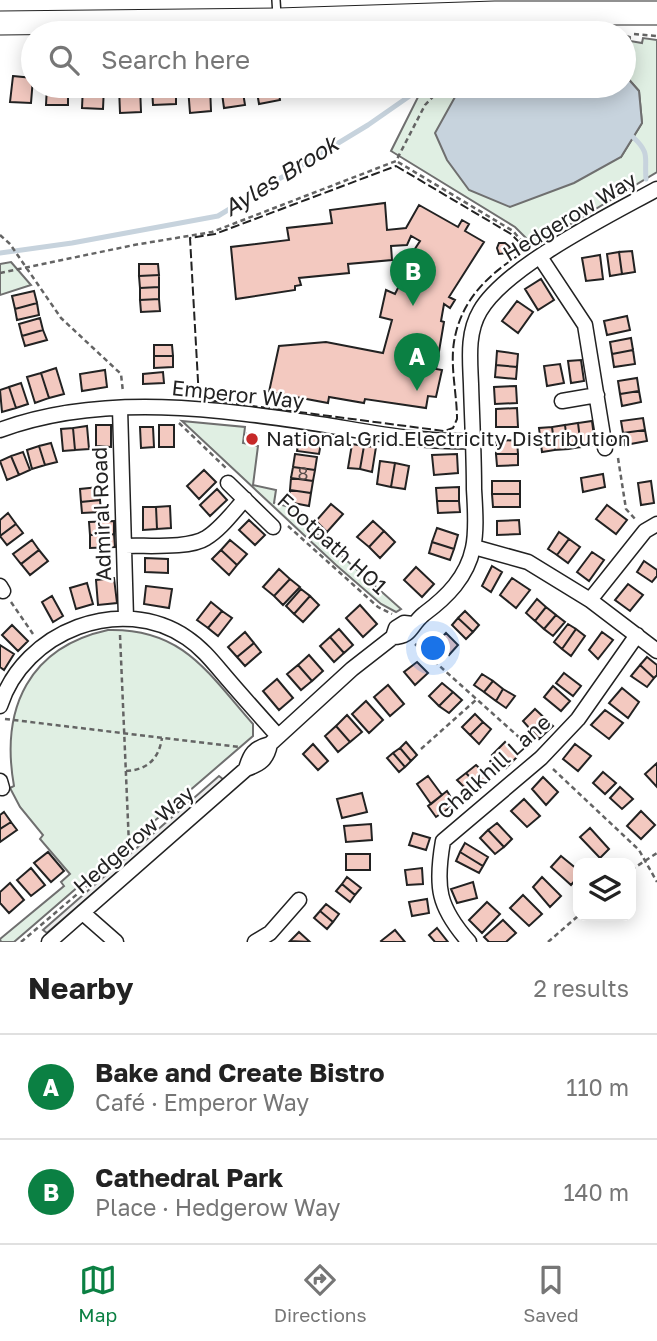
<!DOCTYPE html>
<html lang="en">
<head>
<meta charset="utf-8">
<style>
  body { margin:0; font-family:"Golos Text",sans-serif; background:#f2f2f2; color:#222 }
  .controls { position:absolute; right:21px; bottom:21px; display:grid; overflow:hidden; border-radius:14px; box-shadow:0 4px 18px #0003 }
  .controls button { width:63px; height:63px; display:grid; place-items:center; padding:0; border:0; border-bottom:2px solid #e0e0e0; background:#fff; color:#222; font:35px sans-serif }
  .you { position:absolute; left:434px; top:649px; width:24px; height:24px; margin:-18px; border:5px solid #fff; border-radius:50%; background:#1a73e8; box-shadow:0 0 0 10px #1a73e833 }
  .badge { display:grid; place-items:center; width:46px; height:46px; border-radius:50%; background:#0b8043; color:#fff; font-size:23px; font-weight:700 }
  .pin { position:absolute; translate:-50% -58px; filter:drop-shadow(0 2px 4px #0008) }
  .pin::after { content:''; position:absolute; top:37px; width:24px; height:21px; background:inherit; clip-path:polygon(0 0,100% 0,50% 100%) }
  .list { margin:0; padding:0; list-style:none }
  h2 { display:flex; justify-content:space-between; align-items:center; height:91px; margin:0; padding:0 28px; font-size:30px }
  h2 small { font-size:23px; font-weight:400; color:#767676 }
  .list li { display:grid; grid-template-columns:46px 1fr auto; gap:21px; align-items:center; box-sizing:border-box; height:105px; padding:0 28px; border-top:2px solid #e0e0e0 }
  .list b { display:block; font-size:26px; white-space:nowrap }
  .list p { margin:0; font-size:23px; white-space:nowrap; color:#767676 }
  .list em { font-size:23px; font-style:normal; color:#767676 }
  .icon { flex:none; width:38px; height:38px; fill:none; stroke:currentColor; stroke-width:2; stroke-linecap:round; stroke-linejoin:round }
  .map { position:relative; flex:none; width:657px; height:942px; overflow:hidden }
  .search { position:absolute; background:#fff; box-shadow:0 4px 18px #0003; left:21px; right:21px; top:21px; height:77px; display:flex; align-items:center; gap:18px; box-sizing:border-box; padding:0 24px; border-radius:38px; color:#767676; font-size:26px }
  .sheet { height:301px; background:#fff }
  nav { display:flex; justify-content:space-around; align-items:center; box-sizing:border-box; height:98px; border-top:2px solid #e0e0e0; background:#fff; font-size:19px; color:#767676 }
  nav a { display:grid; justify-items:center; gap:4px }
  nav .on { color:#0b8043 }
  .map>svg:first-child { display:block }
  .green { fill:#e0efe3; stroke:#6f6f6f; stroke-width:2 }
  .parking { fill:#ededed; stroke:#6f6f6f; stroke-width:2 }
  .water { fill:#c7d3dd; stroke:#6f6f6f; stroke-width:2 }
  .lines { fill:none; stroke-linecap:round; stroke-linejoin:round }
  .stream { stroke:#c7d3dd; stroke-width:5 }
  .building { fill:#f3c9c0; stroke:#222; stroke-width:2 }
  .service-casing { stroke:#222; stroke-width:10 }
  .minor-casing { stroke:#222; stroke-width:17 }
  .primary-casing { stroke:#222; stroke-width:25 }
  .path { stroke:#646464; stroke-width:2.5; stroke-dasharray:5 3.5; stroke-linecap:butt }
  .service { stroke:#fff; stroke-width:7 }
  .minor { stroke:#fff; stroke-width:14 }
  .primary { stroke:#fff; stroke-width:23 }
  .fence { stroke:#222; stroke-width:2; stroke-dasharray:9 3.5; stroke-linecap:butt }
  .poi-dot { fill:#c62828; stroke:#fff; stroke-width:2.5 }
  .labels { text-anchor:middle; stroke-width:5; stroke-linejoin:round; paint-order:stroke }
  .number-label { font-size:18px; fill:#564c4a }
  .street-label { font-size:21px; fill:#222; stroke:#fff }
  .poi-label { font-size:21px; fill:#222; stroke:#fff; text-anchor:start }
  .water-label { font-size:23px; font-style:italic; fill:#222; stroke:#fff }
</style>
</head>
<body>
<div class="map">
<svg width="657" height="942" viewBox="0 0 657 942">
  <rect width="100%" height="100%" fill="#fff"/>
  <path class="green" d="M574,24L614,33H483L492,26Z
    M624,35L630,37V41L642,43L643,38L657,40V172L534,246L515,227L391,151L418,97L430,86H472L455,97L621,157L642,123L639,91L624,74Z
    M11,262L31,285L0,295V264Z
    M182,421L245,427L243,443L258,446L253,485L276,490L274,503L298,509L309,520L307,525L401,609L396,612L381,604L336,565Z
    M108,630C183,628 208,673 253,724V736L14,942H1L0,939L64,886L61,882L70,874L40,839L43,835L20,807L10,788L14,786C0,707 30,647 108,630Z"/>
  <path class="parking" d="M219,776L224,780L47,933L43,930Z"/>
  <path class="water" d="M624,74L639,91L642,123L621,157L574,183L510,207L469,190L447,160L435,133L455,97L472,86H624Z"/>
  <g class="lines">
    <path class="stream" d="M633,137C651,154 644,157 646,179
      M0,253L72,243L218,216L368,125L424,86"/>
  </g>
  <path class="building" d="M13,76L33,78L31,103L10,102Z
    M47,86H68V105H46Z
    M83,86H104L103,109L82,108Z
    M140,86L141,112L120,113L119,87Z
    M210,86L211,111L190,113L188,87Z
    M221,86H242L245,105L224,108Z
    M256,86H278L280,100L259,104Z
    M293,86H314L315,92L295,96Z
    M176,87V104L153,105L152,88Z
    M385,203L387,230L406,228L419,205L458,227L462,220L469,224L465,231L484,242L449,297L455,300L450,308L444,304L441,321L444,322L436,369L442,370L436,397L428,396L426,408L365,399L364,403L329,397L328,403L269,392L279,346L326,342L383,353L392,320L380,317L386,290L395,294L400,284L394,281L420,241L411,236L407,245L391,246L392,260L348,264L349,273L299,278L301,285L295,286V290L236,299L231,247L289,240L287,228L332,223L330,210Z
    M499,243H505L510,247L507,253L499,254L497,248Z
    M632,251L635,272L622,274L619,252Z
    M619,252L622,274L610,276L607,254Z
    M600,255L603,279L586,281L582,258Z
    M139,264H158L159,275L139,276Z
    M159,275V287L140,288L139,276Z
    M541,279L554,300L538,310L525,289Z
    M159,287V299L140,300V288Z
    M34,291L37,303L15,309L12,296Z
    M159,299L160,311L141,312L140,300Z
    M517,301L533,312L518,333L502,321Z
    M37,303L39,315L17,320L15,309Z
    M627,316L630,330L607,335L604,321Z
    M40,318L43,330L22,336L19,324Z
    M43,330L47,340L25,346L22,336Z
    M631,338L633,350L612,354L610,342Z
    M154,345H172L173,356H154Z
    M633,350L635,364L614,367L612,354Z
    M497,351L518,354L517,367L496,365Z
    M154,356H173V367L154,368Z
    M581,360L584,381L571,383L568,361Z
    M560,364L564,383L547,386L544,366Z
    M496,365L517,367L516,379L495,377Z
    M56,368L64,394L49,398L41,373Z
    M105,370L107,387L82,391L80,374Z
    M163,372L164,383L143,384V374Z
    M41,373L49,398L35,403L27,377Z
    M637,378L639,391L620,394L618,381Z
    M21,383L28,404L16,408L9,387Z
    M516,386L517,403L495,404L494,387Z
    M9,387L16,408L2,412L0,390Z
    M639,391L641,402L622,406L620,394Z
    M517,408L518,427H496V409Z
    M643,418L645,430L623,433L621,421Z
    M592,421L595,445L581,447L578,423Z
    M578,423L581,447L568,449L565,425Z
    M96,425H111V447L96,446Z
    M159,425H174V447H159Z
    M565,425L568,449L555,450L552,427Z
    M87,426L89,449L75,450L73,428Z
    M140,427H153L154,447L141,448Z
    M552,427L555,450L542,452L539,428Z
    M73,428L75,450L63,451L61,429Z
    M645,430L647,441L625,445L623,433Z
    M247,434L258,436L256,443L246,442Z
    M300,434L322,437L319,454L297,451Z
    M517,440L518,454H496V441Z
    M51,443L57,462L45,465L39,446Z
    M352,444L364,446L360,469L348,468Z
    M39,446L45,465L32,469L27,450Z
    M364,446L376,447L372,472L360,469Z
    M23,452L30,470L19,475L11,456Z
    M295,454L317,457L315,470L293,467Z
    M457,454L458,473L434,475L432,455Z
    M496,454H518V465L497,466Z
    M11,456L19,475L7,480L0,461Z
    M380,461L395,463L391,487L377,484Z
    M395,463L409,466L405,489L391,487Z
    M293,467L315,470L313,481L291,478Z
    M204,470L216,482L199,499L187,486Z
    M603,474L605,487L583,492L581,478Z
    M291,478L313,481L311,493L290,490Z
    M492,481H520V494H492Z
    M651,481L654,503L641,505L638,483Z
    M99,487L100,500L81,502L80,489Z
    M459,487V501H437L436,488Z
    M217,489L227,500L210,516L200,505Z
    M290,490L311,493L309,506L288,502Z
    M492,494H520V507H493Z
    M100,500L101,512L82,513L81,502Z
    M437,501H459L460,512L438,513Z
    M331,504L343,514L327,532L316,521Z
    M607,505L627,520L616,534L596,519Z
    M170,506L171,528L157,529L156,507Z
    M143,507H156L157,529L143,530Z
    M8,513L16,524L0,536V520Z
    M249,520L265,535L255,545L239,530Z
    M519,520L520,534L497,535V521Z
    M114,521V534L90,535L89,522Z
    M373,521L384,531L369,547L357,537Z
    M16,524L23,533L7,545L0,536Z
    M437,528L458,535L454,549L432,542Z
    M384,531L395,542L380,558L369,547Z
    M559,532L569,539L557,555L548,549Z
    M114,534L115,547L90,548V535Z
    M569,539L580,547L568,563L557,555Z
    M32,540L39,550L21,564L13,554Z
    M230,540L247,554L237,565L221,550Z
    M432,542L454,549L450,560L429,553Z
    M39,550L48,561L30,575L21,564Z
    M221,550L237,565L229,575L212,559Z
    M592,552L604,560L589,581L577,572Z
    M145,558L168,559V573L145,572Z
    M644,561L657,570V576L652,582L637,572Z
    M492,566L502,572L491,592L482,586Z
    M416,567L434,584L422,597L404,580Z
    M279,569L290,579L274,596L263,587Z
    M114,578L117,603L98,605L96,580Z
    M512,578L530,590L516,608L500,595Z
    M290,579L300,587L283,605L274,596Z
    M87,583L93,604L76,609L70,588Z
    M628,584L643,595L630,611L615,600Z
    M146,586L172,589L169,608L144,604Z
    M301,589L310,596L294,614L286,606Z
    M52,596L63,616L53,622L42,602Z
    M310,596L319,605L303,622L294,614Z
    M537,599L546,607L535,621L526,613Z
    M211,602L222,611L208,628L197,620Z
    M360,605L377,624L363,637L346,618Z
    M546,607L556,615L544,629L535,621Z
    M222,611L232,618L218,636L208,628Z
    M465,611L479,625L473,632L458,618Z
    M556,615L565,622L553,636L544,629Z
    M458,618L473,632L466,639L452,625Z
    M568,624L576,629L562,649L554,642Z
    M12,625L28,641L18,651L2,635Z
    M339,629L353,645L344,653L330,637Z
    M576,629L585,636L571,656L562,649Z
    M245,632L254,643L237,657L228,647Z
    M602,632L613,640L598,659L589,650Z
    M446,633L458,645L449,655L436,643Z
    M330,637L344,653L334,662L320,646Z
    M254,643L261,652L245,666L237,657Z
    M0,645L14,654L4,670L0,667Z
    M309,655L323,671L312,681L298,665Z
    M647,657L657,665V675L654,678L640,665Z
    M417,662L428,673L415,685L404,672Z
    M298,665L312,681L301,690L287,674Z
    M640,665L654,678L647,687L631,676Z
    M564,673L581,686L573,696L556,683Z
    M482,674L493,681L484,692L474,685Z
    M277,679L293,698L279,710L263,691Z
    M493,681L503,689L496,701L484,692Z
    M442,683L453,692L439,706L429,696Z
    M388,685L404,704L390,716L374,697Z
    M553,686L570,701L561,711L544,697Z
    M622,688L639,702L628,718L609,703Z
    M503,689L515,696L506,708L496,701Z
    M453,692L462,700L449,713L439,706Z
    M366,701L383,720L369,733L352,714Z
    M535,709L553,726L539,739L523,721Z
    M605,710L623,723L609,739L591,725Z
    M475,714L483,722L470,735L462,727Z
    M347,715L362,732L350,742L336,726Z
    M483,722L491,729L479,744L470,735Z
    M336,726L350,742L338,752L325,736Z
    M406,742L417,755L411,761L400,748Z
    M505,742L518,756L506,768L492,755Z
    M313,744L328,761L318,770L303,754Z
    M575,744L591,756L578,771L563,759Z
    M400,748L411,761L405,767L393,753Z
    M393,753L405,767L399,772L387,758Z
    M657,763V787L645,774Z
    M476,765L491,779L480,788L466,773Z
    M603,772L616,783L605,794L593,783Z
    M466,773L480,788L472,795L457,780Z
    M428,776L442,795L431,804L417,784Z
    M543,777L558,792L546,805L532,789Z
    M620,787L633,799L622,809L610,798Z
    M447,791L455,804L436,817L428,806Z
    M362,793L367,812L342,818L337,799Z
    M524,799L540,816L527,827L511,811Z
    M641,811L655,825L641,839L627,826Z
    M4,812L11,822L0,829V815Z
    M11,822L17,830L0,842V829Z
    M497,823L512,839L504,847L488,830Z
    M371,824L372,840L346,842L344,826Z
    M590,828L609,849L600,858L580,837Z
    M488,830L504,847L495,854L480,838Z
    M413,833L430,838L426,850L409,845Z
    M465,843L488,857L483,866L460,852Z
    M48,852L64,871L51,882L34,863Z
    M460,852L483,866L479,873L456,861Z
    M346,854H370V870H346Z
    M561,856L578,870V877L571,885L551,867Z
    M31,868L45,885L31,896L17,880Z
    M422,868L423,884L407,885L405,870Z
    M347,877L361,888L355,895L342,884Z
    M542,877L561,896L550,907L533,887Z
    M473,882L477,898L457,903L451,889Z
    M10,883L24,900L9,913L0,903V892Z
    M342,884L355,895L350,902L336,891Z
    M523,895L542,914L529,926L510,908Z
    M427,899L429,913L412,916L409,902Z
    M487,902L500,914L482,933L469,920Z
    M326,904L339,914L333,922L320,911Z
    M320,911L333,922L327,929L314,918Z
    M503,920L516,933L506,942H489L484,937Z
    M437,928L448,942H435L429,935Z
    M395,930L405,942H382L381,941Z
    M299,932L310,942L290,941Z"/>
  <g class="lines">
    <defs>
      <path id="service" d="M276,0L277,16"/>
      <path id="minor" d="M540,257L585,325L605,448
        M562,401L597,395
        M120,408L126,618
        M0,430C103,392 220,409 326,425C375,433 424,443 473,441
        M228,483L273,527
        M125,546C146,545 189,549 206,538C221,529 233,512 245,499
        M474,547L528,562L590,600L657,651
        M0,586L3,591
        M590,600L645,531L657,524
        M393,637C412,637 410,625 424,614C447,597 467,577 473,548C477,530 475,508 474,489C474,454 472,419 471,384C470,359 467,333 480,311C506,266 610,215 657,189
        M0,706C24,631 121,593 187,638C202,648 213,662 225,676C242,696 260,716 278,736
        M246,769C250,754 254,748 270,744L352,669L393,637L396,628L404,623L413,624
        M0,781L2,788
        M83,913L116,942
        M49,942L246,769C260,764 267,760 270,744
        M255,942L270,933L299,900
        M469,942C438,907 435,887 443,841L541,758L578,719L637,635"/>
      <path id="primary" d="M0,23L278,20L495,13H657"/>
    </defs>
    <use href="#service" class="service-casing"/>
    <use href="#minor" class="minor-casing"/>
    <use href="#primary" class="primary-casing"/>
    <path class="path" d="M634,34L657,36
      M398,162L513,231L526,246
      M0,235L10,244L61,318L121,374L123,392
      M0,273L134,245L212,232L396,161L425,105L443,86
      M179,423L227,469
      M618,458L626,509L636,520
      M288,526L378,607L392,614
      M11,602L33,634
      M120,635L129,845L131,848
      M415,644L530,747
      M5,719L239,747
      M421,749L477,699
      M553,769L639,850L657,882
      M126,771C148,770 159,758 162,738
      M631,870L657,853
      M21,942L116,861
      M548,942L578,916"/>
    <use href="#service" class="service"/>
    <use href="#minor" class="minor"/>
    <use href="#primary" class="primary"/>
    <path class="fence" d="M396,166L511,234L527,250C491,272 461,298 454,342C450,367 457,394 457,419L453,428L444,431L199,399L190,238L215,234Z"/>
  </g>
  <circle class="poi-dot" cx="252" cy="439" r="7"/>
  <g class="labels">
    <g class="number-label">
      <text x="303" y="480">8</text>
    </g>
    <g class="street-label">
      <text transform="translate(570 217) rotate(-31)" y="7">Hedgerow Way</text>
      <text transform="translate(238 395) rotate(6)" y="7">Emperor Way</text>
      <text transform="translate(102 514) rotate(-92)" y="7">Admiral Road</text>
      <text transform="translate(332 544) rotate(42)" y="7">Footpath HO1</text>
      <text transform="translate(494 767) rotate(-42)" y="7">Chalkhill Lane</text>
      <text transform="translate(134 840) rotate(-41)" y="7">Hedgerow Way</text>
    </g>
    <g class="poi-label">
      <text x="266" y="446">National Grid Electricity Distribution</text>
    </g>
    <g class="water-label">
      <text transform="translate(281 176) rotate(-32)" y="8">Ayles Brook</text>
    </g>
  </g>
</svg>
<div class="controls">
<button><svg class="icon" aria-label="layers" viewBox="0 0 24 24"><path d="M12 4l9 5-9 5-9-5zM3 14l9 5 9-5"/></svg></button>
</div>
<div class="you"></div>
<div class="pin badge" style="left:417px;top:391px">A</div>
<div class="pin badge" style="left:413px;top:306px">B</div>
<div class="search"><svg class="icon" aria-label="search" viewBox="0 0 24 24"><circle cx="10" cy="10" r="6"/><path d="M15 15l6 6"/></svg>Search here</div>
</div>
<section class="sheet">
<h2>Nearby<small>2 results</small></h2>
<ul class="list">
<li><span class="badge">A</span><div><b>Bake and Create Bistro</b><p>Café · Emperor Way</p></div><em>110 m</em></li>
<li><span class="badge">B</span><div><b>Cathedral Park</b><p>Place · Hedgerow Way</p></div><em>140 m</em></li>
</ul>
</section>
<nav>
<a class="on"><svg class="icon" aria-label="map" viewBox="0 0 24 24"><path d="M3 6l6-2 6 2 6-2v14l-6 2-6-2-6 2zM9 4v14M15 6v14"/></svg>Map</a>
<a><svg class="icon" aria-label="directions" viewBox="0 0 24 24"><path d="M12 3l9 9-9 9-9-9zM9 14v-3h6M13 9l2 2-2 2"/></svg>Directions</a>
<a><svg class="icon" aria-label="saved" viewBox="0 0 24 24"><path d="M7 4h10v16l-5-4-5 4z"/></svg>Saved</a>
</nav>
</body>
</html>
